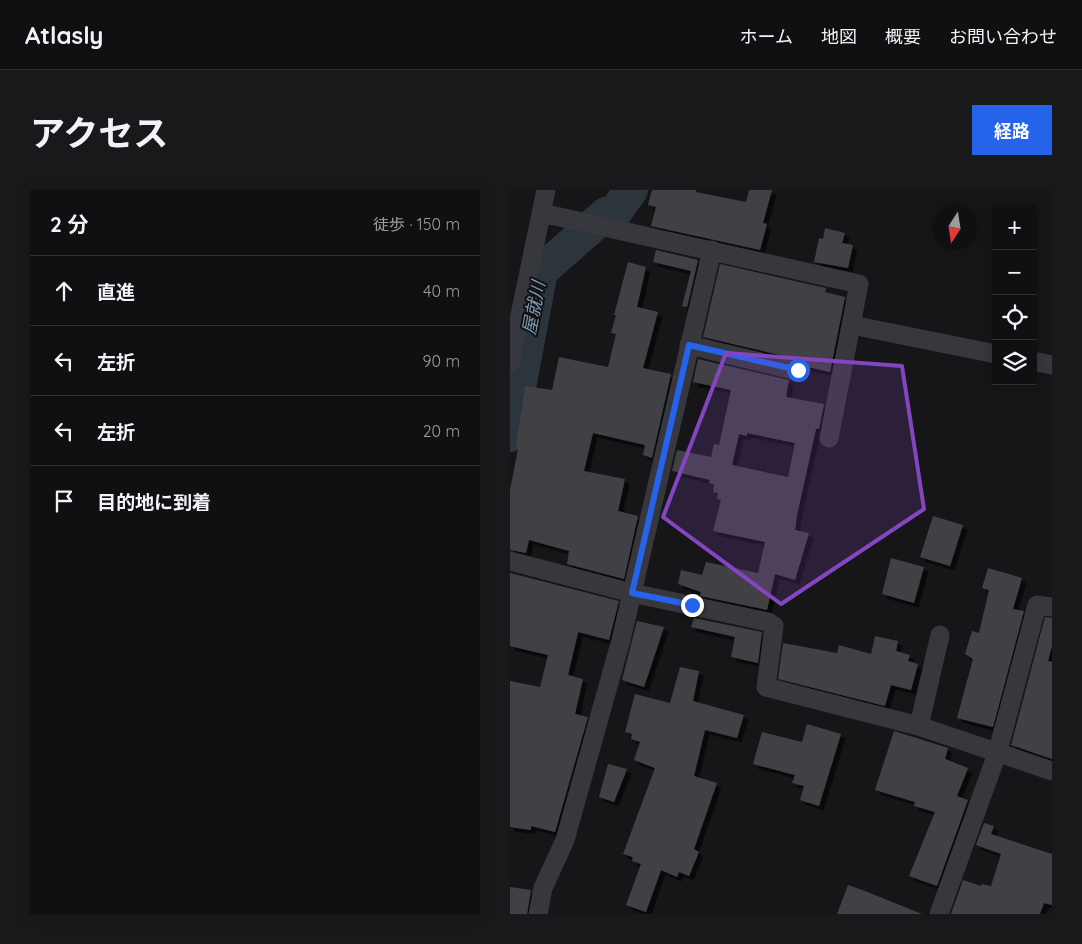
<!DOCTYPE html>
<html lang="ja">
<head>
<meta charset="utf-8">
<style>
  body { margin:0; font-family:Quicksand,"Noto Sans JP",sans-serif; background:#19191b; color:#f1f3f6 }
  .controls { position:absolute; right:15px; top:15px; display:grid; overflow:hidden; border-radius:0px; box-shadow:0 2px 12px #0003 }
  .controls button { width:45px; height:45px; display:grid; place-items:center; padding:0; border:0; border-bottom:1px solid #303032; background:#101012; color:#f1f3f6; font:25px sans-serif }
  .compass { position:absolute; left:422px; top:15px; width:45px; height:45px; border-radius:50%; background:#101012; box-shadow:0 2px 12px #0003; rotate:192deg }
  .stop { position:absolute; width:15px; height:15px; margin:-11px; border:4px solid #2563eb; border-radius:50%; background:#fff }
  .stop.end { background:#2563eb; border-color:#fff; box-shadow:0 1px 5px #0008 }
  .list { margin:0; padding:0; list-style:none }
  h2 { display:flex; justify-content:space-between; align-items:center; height:65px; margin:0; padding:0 20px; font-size:21px }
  h2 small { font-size:16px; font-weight:400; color:#9c9d9f }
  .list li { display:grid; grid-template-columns:32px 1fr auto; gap:15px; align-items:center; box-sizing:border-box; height:70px; padding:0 20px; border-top:1px solid #303032 }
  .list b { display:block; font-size:19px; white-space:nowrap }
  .list em { font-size:16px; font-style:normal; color:#9c9d9f }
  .icon { flex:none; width:28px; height:28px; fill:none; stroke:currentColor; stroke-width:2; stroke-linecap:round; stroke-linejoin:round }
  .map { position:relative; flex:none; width:542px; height:724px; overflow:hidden; border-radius:0px }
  header { display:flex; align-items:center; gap:30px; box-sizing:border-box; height:70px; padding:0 25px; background:#101012; border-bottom:1px solid #303032 }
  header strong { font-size:24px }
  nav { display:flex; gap:28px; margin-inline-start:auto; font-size:18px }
  .intro { display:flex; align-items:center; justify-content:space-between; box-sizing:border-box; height:120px; padding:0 30px }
  h1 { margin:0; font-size:35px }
  .button { padding:12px 22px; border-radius:0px; background:#2563eb; color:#fff; font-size:18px; font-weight:700 }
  main { display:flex; gap:30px; padding:0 30px }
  aside { flex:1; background:#101012; border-radius:0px; box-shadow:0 2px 12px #0003 }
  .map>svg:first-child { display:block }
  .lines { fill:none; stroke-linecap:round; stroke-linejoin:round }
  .river { stroke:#2c353c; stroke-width:34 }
  .building { fill:#404145; fill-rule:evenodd; filter:url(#shadow) }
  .minor { stroke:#37383d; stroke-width:19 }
  .route { stroke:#2563eb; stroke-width:6 }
  .marked { fill:#8446be; fill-opacity:0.2; stroke:#8446be; stroke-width:4; stroke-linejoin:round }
  .labels { text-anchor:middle; stroke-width:4; stroke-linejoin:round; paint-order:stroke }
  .water-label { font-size:18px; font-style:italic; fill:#7f9bb3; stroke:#111113 }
</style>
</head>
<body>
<header>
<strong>Atlasly</strong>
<nav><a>ホーム</a><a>地図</a><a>概要</a><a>お問い合わせ</a></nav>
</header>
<div class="intro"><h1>アクセス</h1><a class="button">経路</a></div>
<main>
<aside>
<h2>2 分<small>徒歩 · 150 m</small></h2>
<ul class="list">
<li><svg class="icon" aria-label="ahead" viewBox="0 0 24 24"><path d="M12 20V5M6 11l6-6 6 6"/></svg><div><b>直進</b></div><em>40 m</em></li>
<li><svg class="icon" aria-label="left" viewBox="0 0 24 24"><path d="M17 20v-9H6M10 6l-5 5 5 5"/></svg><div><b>左折</b></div><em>90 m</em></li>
<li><svg class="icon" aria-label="left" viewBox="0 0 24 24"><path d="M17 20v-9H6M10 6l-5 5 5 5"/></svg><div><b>左折</b></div><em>20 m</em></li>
<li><svg class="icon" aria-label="arrive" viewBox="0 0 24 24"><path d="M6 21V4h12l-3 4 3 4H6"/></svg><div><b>目的地に到着</b></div></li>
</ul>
</aside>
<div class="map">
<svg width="542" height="724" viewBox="0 0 542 724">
  <defs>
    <filter id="shadow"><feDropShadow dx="4.5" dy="4.5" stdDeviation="0" flood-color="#0009"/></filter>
  </defs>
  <rect width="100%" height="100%" fill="#161618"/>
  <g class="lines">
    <path class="river" d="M0,245L31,81L96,24L106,21L121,0"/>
  </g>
  <path class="building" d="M142,0H186V2L236,12L239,0H262L253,33L257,34L250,60L141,36L146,17L138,15Z
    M315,38L335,43L332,53L343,55L338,78L304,72L309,48L313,49Z
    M146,60L188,70L177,117L172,116L181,81L143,72Z
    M118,72L136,77L127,117L148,122L133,178L161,184L142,268L133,265L135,255L83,243L74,281L115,289L108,321L128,326L114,389L57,374L59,361L19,350L16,363L0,360V300L8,259L6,258L15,196L42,200L49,167L98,177L106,144L101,143L106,125H104Z
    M210,74L316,98L315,102L335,107L320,182L298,177L291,170L193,147Z
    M188,169L279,190L276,207L314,214L309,239H306L287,325L285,340L299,343L285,390L265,384L257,420L190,406L191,402L168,394L171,380L192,385L196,372L248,383L255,352L203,341L211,310L207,309L208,303L203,302L204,294L199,293L200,290L162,281L167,260L201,267L204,254L209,255L221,200L183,192ZM237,243L285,253L278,287L222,275L229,244L237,246Z
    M423,326L453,335L440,376L410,367Z
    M381,368L414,377L404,413L372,404Z
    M478,378L512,388L503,419L514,421L483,537L447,528L463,469L455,464L462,441L469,443L479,400L472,398Z
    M0,383L109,411L99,450L68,442L67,447L58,485L73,489L65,524L78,527L45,642L21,636V640L0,637V491L30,497L38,465L0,456Z
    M535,427L542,428V456L538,471L542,472V569L501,555Z
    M184,428L252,442L248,473L221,467L225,447L181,437Z
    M127,431L154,437L134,497L112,490Z
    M365,446L388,451L386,461L400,465L398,471L408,474L401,500L381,495L375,516L268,489L273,453L327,463L329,455L361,464Z
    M170,477L189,481L183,511L234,525L227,548L195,540L184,586L207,593L184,659L189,662L179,686L169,682L167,687L151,680L136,722L116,715L131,674L122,671L123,667L113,664L145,578L124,570L130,552L121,549L122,544L115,542L125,504L160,513Z
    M297,534L331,544L309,616L290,610L294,596L282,593L285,585L243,574L252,542L292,552Z
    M384,541L438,558L435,569L458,578L447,606L458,610L427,696L399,686L425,622L404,616L405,612L365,600Z
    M98,574L117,579L104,612L89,607Z
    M474,633L484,636L481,644L542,664V715L534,713L530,724H441L453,690L471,696L472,694L481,696L491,664L466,655Z
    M338,695L355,701L412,724H327Z
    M0,697L21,700L17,724H0Z"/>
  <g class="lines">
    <path class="minor" d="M32,23L349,94L319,248
      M342,135L486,164
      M179,155L288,181
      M523,171L542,175
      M0,173L36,0
      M0,371L122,403L258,432L264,436L256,497L409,536L542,581
      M409,536L430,445
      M28,724L33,698L55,650L111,450L202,60
      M429,724L487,564L527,415L542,417"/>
  </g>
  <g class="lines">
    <path class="route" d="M182,415L122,403L179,155L288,180"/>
  </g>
  <path class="marked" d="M216,163L392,176L414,319L271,414L153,327Z"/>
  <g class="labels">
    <g class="water-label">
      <text transform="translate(24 118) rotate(-79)" y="6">屋就川</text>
    </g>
  </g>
</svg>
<div class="controls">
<button>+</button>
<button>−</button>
<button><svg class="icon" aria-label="locate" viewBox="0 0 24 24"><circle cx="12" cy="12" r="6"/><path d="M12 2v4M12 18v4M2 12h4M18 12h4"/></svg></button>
<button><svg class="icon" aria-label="layers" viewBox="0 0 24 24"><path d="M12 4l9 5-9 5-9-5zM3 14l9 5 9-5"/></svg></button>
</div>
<svg class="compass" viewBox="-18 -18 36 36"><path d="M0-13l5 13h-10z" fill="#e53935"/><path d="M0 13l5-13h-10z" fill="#9c9d9f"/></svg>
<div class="stop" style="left:288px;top:180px"></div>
<div class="stop end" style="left:182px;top:415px"></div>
</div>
</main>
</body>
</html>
